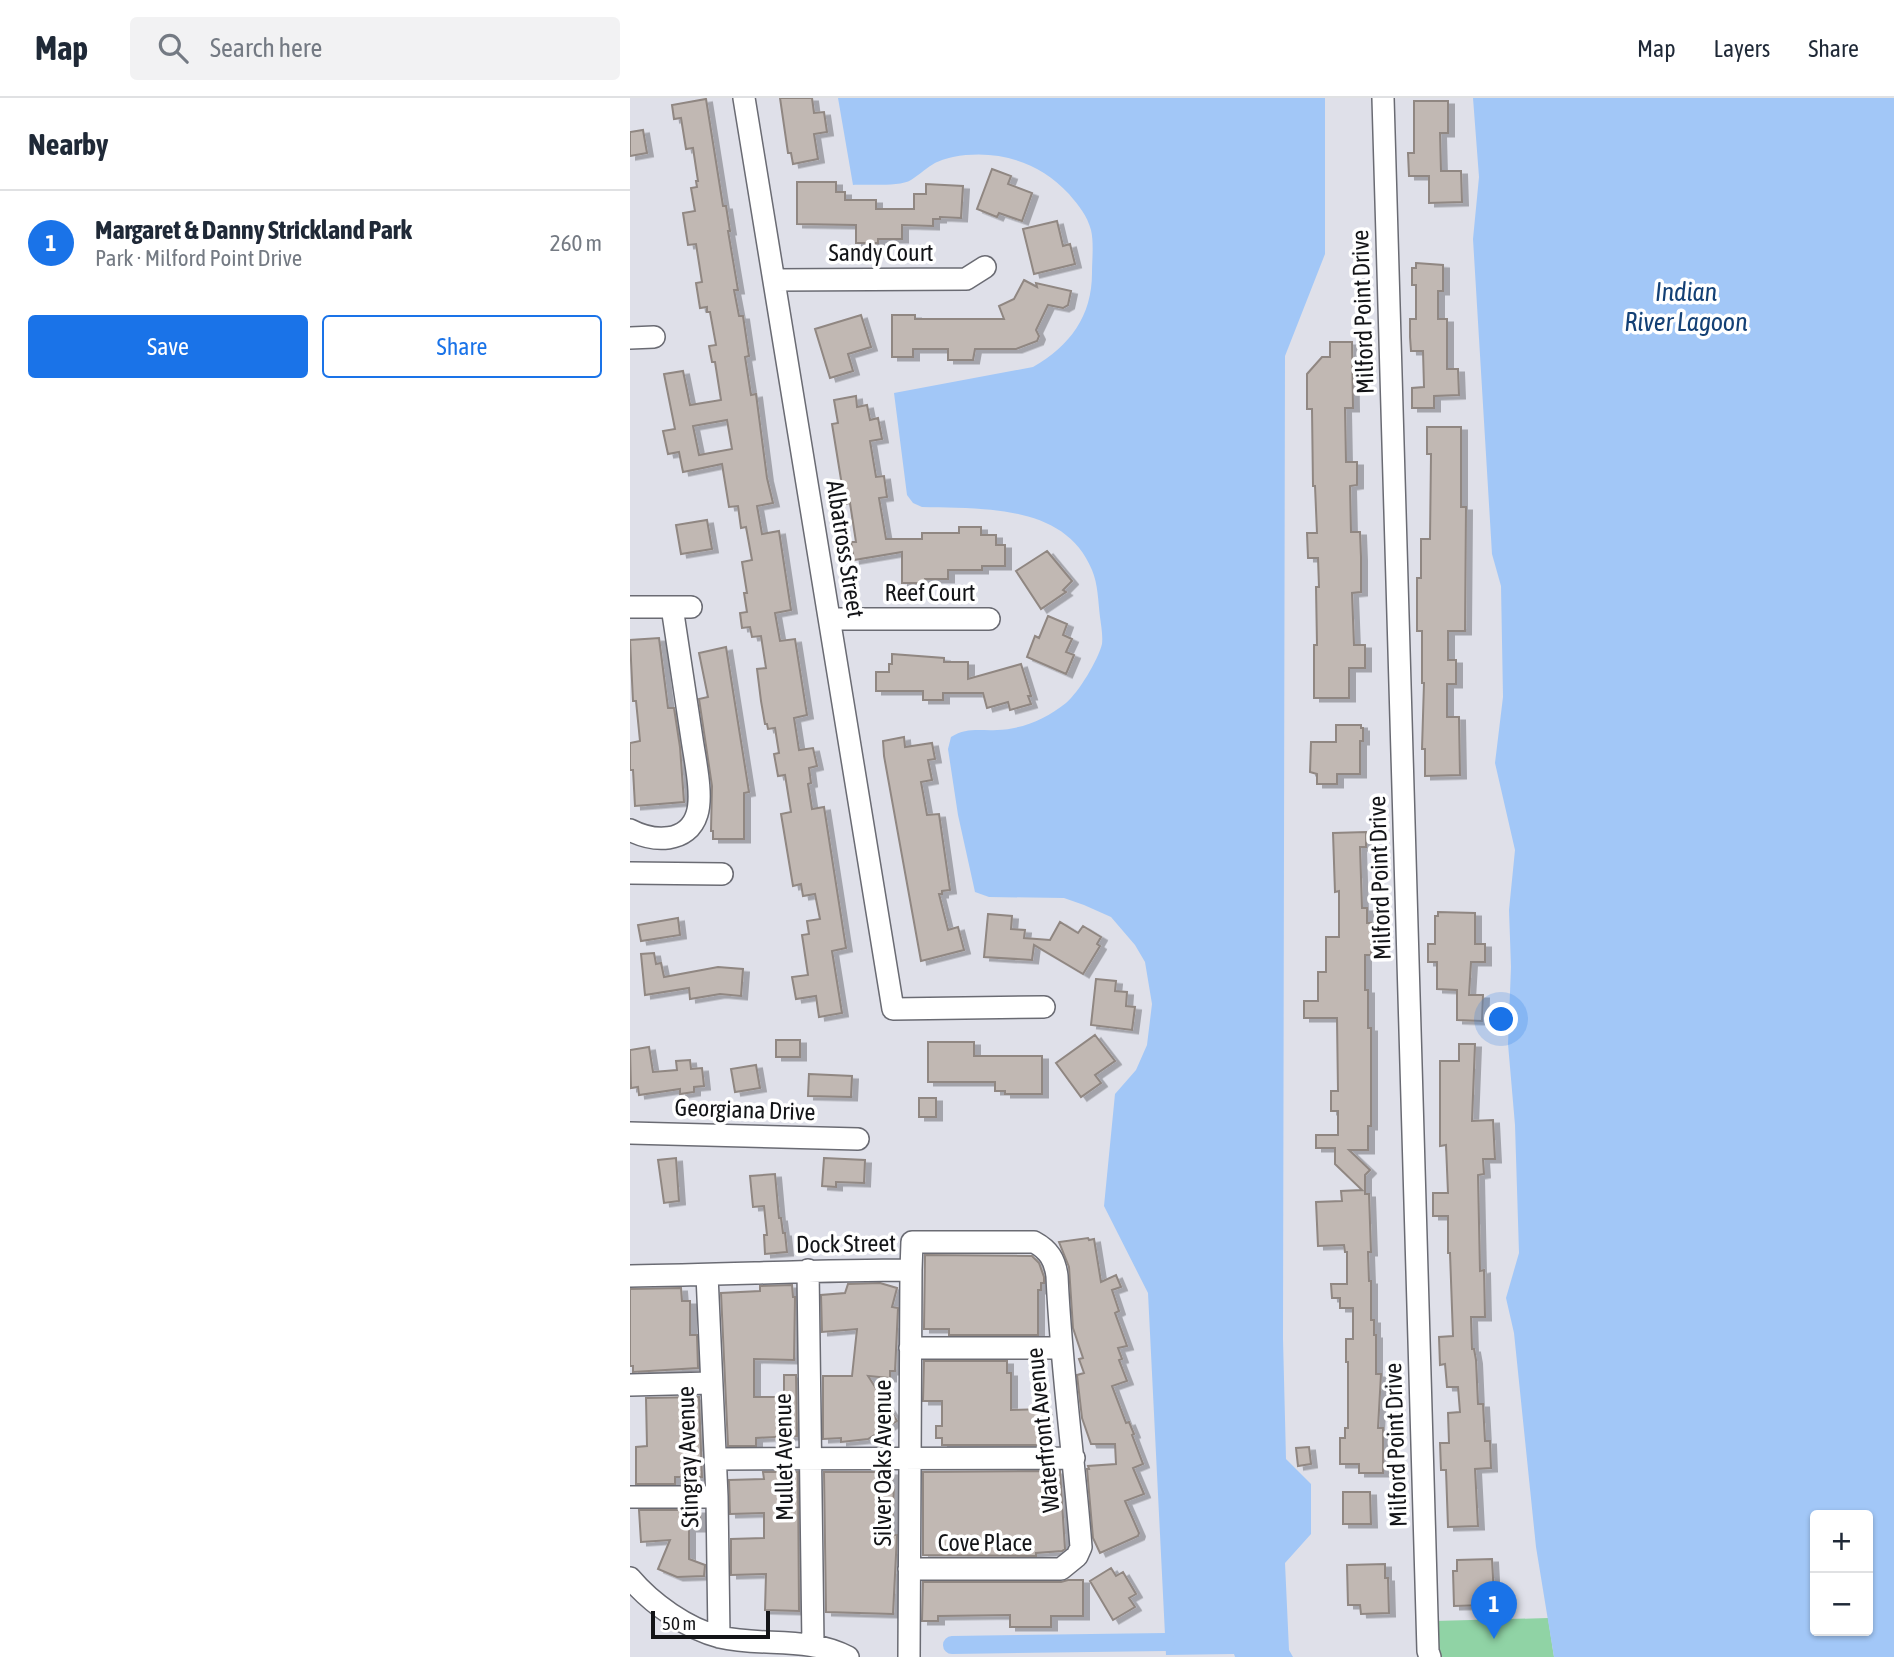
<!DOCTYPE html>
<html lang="en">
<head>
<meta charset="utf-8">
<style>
  body { margin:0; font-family:"Asap Condensed",sans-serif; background:#f2f2f3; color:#1f2937 }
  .controls { position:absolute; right:21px; bottom:21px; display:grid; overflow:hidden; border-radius:7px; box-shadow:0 2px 5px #0004 }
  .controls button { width:63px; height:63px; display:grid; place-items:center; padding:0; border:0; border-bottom:2px solid #e0e1e3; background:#fff; color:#1f2937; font:35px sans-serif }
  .scale { position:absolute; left:21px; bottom:18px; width:119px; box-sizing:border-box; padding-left:7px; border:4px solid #131417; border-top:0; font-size:19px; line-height:24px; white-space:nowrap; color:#131417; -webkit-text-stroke:5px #fff; paint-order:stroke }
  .you { position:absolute; left:872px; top:922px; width:24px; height:24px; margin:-18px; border:5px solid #fff; border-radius:50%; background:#1a73e8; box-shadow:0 0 0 10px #1a73e833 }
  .badge { display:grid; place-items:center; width:46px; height:46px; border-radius:50%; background:#1a73e8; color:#fff; font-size:23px; font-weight:700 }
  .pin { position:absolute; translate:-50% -58px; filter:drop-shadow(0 2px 4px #0008) }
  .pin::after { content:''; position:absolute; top:37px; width:24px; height:21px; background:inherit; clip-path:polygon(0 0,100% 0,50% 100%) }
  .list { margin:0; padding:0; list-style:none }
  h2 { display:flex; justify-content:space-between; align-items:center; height:91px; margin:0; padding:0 28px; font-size:30px }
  h2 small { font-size:23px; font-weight:400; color:#747a83 }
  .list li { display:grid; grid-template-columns:46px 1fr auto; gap:21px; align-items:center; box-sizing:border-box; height:105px; padding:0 28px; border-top:2px solid #e0e1e3 }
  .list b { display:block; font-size:26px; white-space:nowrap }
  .list p { margin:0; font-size:23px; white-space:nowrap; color:#747a83 }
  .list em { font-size:23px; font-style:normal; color:#747a83 }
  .actions { display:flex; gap:14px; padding:21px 28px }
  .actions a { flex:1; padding:16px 0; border:2px solid #1a73e8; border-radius:7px; text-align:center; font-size:24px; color:#1a73e8 }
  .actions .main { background:#1a73e8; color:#fff }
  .icon { flex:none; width:38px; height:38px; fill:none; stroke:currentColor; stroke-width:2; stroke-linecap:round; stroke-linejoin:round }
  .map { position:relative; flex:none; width:1264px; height:1559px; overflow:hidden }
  header { display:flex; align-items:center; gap:42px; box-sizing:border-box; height:98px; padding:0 35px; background:#fff; border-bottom:2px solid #e0e1e3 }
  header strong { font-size:33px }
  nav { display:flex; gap:38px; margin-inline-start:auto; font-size:24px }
  .search { width:490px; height:63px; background:#f2f2f3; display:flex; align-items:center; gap:18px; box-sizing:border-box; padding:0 24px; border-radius:7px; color:#747a83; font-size:26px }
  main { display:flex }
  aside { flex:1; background:#fff }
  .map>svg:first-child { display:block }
  .green { fill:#90d3a5 }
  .water { fill:#a2c7f7; fill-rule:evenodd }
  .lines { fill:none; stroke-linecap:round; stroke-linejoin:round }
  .canal { stroke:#a2c7f7; stroke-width:18 }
  .building { fill:#c1b8b3; stroke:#908782; stroke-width:2; fill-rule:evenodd; filter:url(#shadow) }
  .minor-casing { stroke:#6a6b73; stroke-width:24 }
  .minor { stroke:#fff; stroke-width:21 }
  .labels { text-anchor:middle; stroke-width:7; stroke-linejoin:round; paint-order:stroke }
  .street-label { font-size:24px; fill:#131417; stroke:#fff }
  .water-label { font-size:26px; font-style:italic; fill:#134075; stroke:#fff }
</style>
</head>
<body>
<header>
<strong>Map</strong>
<div class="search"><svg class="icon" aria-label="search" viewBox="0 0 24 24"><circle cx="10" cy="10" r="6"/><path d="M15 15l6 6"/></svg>Search here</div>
<nav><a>Map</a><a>Layers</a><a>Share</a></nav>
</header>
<main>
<aside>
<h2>Nearby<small></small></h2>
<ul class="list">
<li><span class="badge">1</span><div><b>Margaret &amp; Danny Strickland Park</b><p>Park · Milford Point Drive</p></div><em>260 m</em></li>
</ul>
<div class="actions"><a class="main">Save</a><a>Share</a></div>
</aside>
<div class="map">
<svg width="1264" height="1559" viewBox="0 0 1264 1559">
  <defs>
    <filter id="shadow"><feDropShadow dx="6" dy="3.5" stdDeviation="0" flood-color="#0004"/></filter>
  </defs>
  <rect width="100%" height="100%" fill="#dfe0e9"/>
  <path class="green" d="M918,1520L924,1559H809L804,1523Z"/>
  <path class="water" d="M208,0H695V156L655,258L653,1241L656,1361L681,1386V1436L655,1465L659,1552L663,1559H605L604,1556L536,1557L518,1195L474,1108L485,996L506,972L517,947L522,906L515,864L505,847L481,819L454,807L434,800L359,799L345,794L328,717L318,651L321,639C337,629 350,633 367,632C393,631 416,621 436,605C449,594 468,562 472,546C473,537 471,527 470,519C468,503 468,486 462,472C435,405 351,411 292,409L283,405L277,397L264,295L403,269C440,248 462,218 462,175C462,162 464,145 461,132C457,117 449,108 439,96C409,63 366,51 323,59C300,64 298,71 281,82C270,89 237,86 223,87Z
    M843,0H1264V1559H924L906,1449L884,1235L876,1200L889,1155L885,1027L878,946L881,869L879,812L885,752L865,665L873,599L871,488L862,456L843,141L849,79ZM1185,1417H1238V1533H1185Z"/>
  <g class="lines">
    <path class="canal" d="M322,1547L536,1544"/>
  </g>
  <path class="building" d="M150,0H182L184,15L194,14L197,34L184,36L188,61L163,66L161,55H158Z
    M76,1L93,108H96L100,133H98L108,192H104L109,218H113L119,258L115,259L121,297L126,296L137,380L143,405L127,408L132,436L149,433L161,512L145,515L150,543L165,541L177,617L164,620L169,652L183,650L187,668L179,670L181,685L178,686L182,711L194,709L216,850L202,853L212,915L189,919L186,898L166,901L162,879L178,877L172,837L179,836L177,823L190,821L185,796L173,798L171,786L163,788L151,716L161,714L155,677L148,678L144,656L149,655L145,630L138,631L137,626H135L131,603L127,571L136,570L131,538L122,539L120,529L112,530L110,515L117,514L114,495H117L112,464L122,462L116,429L111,430L108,408L99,409L92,366L53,374L49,354L38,356L33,333L45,331L34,276L53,273L60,307L91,302L85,264H82L79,248L86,247L80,214H77V209L70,210L66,185L72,184L66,146L58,147L53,115L65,113L61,90L67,89L66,83H68L63,50L56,51L51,20L44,21L42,7ZM97,322L102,351L69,357L63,328Z
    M784,3H818V35H810L811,73H831L832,104L799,105V78H779L778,55H784Z
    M13,32L17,55L0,58V34Z
    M362,71L381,78L378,86L402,95L392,123L369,115L367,119L347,111Z
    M167,84H206V94H215V102H246V111H284V96H296V86L333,88L331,120L310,119V121H303V128L272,127V141H248V145H226V127L167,126Z
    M427,123L433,148L440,146L445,166L404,176L393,131Z
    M786,165L813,167V193H808V221H817V271H828L829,297L804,298V310H782V290L794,289L793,253H781L780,239V221H786V187H782V170H786Z
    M394,182L407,189L406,185L441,193L438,207L433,210L418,207L406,232L409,238L407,243L386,251H345L343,262H318V251H283V259H262V217H285V221H374L369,208L384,201Z
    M231,217L241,249L218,256L223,273L200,280L185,231Z
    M700,244H722L723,310H715L716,364H727V387L720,388L721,434H730L731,459V494L722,495L724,547H735V570H719V600H684V547H687L686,489H689L688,460H678L677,435H687L685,388H683L682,311H677V276L692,259H700Z
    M226,298L227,309L237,307L240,322L248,320L252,341L240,343L246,379L254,378L257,399L249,400L256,441H292V435H329V429H351V437H366V447H375V468H352V472H318V481H295V485H272V454L224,462L221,444H226L220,405L215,406L202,326L208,325L204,302Z
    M797,329H831V409H836L835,533H818V562H826V586H817V619H829L830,677L795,678V651H792L794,585H792V533H787V480H791V441H800L801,356H797Z
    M77,422L82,451L51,456L46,427Z
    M417,453L442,483L433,492L436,494L411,511L386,473Z
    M418,518L437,526L433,537L442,541L436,554L444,557L436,576L397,559L405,538L409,540Z
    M29,540L38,610H44L50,649L54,704L5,708L3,672H0V645L10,643L6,603H3L0,542Z
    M96,549L119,694L114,695V741H83V733H81L82,688L69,601L78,599L69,555Z
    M262,556L314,560V564H338V581L391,566L401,598H398L401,606L380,612L378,604L357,610L353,595H313V602H293V593H246V574H259V566H262Z
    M706,627H731V630H733V643H730V676H707V686H687V676L680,674L681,644H706Z
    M274,639L275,649L302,645L305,661L298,662L302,682L291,684L297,717L309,716L320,792L312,793V796H309L318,832L328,829L334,852L291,863L254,658L253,643Z
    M736,734V749H730L732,810H737V825H741V857H735V892H738V930H741V1028H738V1052H719L740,1072L735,1077V1096H739L741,1154H738L739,1183H741V1222H744V1237H746V1276H751L748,1330H753V1375H729V1366H710V1340H715V1330H718V1264H716V1241H723V1210H710V1200H702L701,1186H717V1154H715L714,1147L688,1148L686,1104L712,1103L711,1093L732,1092L705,1066V1050H686V1037H708V1013H701V993H708L707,920H674V903H688V874H696V839H709V793L705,794L703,735Z
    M808,814L845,815V846H855V864H841L839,897H853L852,923L827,922V892L807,891V864H798V846H805V818H808Z
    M358,816L382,818L381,831L395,832L394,840L420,842L430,824L448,835L453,828L471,839L467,846L470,848L453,876L404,847L402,862L354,859Z
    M48,820L50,837L11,843L8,827Z
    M24,855L26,866L31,865L34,879L88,869L113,871L111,898L90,896L60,901L59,890L15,897L11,856Z
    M466,881L486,883L485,893L497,894L496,908L505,909L502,932L461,927Z
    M465,937L485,963L465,977L471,985L451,999L426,965Z
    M146,942H170V959H146Z
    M298,944H344V958H412V996H375V993H365V984H298Z
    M829,946H845L842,1023L863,1022L865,1061H853L854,1076L848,1077L850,1173L854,1172L855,1219H841L842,1251H844L846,1262L848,1306H853L855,1343H860L861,1370L845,1371L848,1428L818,1429L816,1372H811L810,1345H819L818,1315L830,1314L828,1289H817L815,1266L810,1267L809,1239L823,1238L820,1155H818V1118H803V1095H818L816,1047L810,1048V963H829Z
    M19,949L23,974L47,972L46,963L60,962L61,971L72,970L74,988L64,989V994L50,996V991L9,997L8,989L1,990L0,952Z
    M126,967L130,990L105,994L101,971Z
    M179,976L222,978L221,999L178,998Z
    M289,1000H306V1019H289Z
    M46,1060L49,1103L34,1105L28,1062Z
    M194,1060L235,1062L234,1085L206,1084V1089L192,1088Z
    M145,1076L149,1120H151L153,1135H155L157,1154L135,1156L134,1137H137L134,1108L123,1109L120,1078Z
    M458,1140L459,1142L464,1141L471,1184L486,1177L491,1189L482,1192L489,1213L485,1215L497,1248L488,1250L492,1261L489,1262L497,1283L482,1288L496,1325L499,1324L504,1336L502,1337L513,1366L503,1370L514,1396L495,1403L509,1435L508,1438L470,1455L463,1440L457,1371H459L458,1368L486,1366L485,1346H461L452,1320L447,1277L454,1275L449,1261L453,1260L443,1230L439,1169L429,1144Z
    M295,1157L402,1158L409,1165L414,1179V1185H411V1192H408V1237H319V1231H294Z
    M250,1185L267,1190L262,1209L268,1210L265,1273H260V1280L238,1278L267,1323L238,1341L211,1344V1340L193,1341V1278H222L227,1231L192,1234L191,1197L215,1195L218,1186Z
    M162,1187L163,1199H165L164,1262L124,1261V1299H154V1277H166L167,1338L126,1340V1348H98L91,1195L130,1193V1188Z
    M51,1190L52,1203H60V1237H67L68,1270L3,1274V1268H0V1191Z
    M294,1263H377V1275H381V1312L416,1311L417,1347H312V1340H306V1328H312V1303H293Z
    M69,1299L72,1379H45V1386H6V1349L17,1348L16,1300Z
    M679,1349L681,1366L668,1368L666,1350Z
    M430,1373L435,1451L432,1453L406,1455V1458L293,1457V1374Z
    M133,1374H168L169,1513L135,1512L136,1476L101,1477V1441L134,1440V1415L100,1416L99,1382L134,1381Z
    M194,1374H262V1388H264L262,1437H267L263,1516L196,1514Z
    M713,1394H740L741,1426H713Z
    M9,1412H70V1430H59V1461L75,1467L74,1478L47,1479L28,1471L40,1442L11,1444Z
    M862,1461L864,1498H855L856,1507L824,1508L823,1473H827V1462Z
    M755,1466V1480H758L759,1515L731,1516L730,1507H718L717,1467Z
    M481,1470L486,1478L493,1474L506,1496L499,1500L505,1509L483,1522L460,1483Z
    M438,1482H453V1518H421V1529H380V1517L308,1518V1523H292L293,1484H431Z"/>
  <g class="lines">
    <defs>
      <path id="minor" d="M114,0L263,911L414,909
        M753,0L798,1553L800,1559
        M144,182L336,181L355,169
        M0,240L24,239
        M0,509H61
        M200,521H359
        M0,732C23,744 58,746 67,716C73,697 65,662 62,641C55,597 49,553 42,509
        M0,775L92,776
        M0,1035L228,1041
        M178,1172L183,1547
        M77,1177L87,1399L89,1539
        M0,1178C94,1177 187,1172 281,1172L282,1144H404C419,1152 425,1162 427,1178C431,1269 444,1359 451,1449L447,1458L431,1471H279
        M280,1250H430
        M0,1287L81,1285
        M85,1361L444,1360
        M0,1399H87
        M0,1480C21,1505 57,1531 90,1539C133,1549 178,1538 218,1559
        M279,1559L281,1172"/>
    </defs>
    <use href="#minor" class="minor-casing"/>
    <use href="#minor" class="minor"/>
  </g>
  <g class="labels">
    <g class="street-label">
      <text x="251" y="163">Sandy Court</text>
      <text transform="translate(733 214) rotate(-92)" y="8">Milford Point Drive</text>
      <text transform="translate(215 451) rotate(81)" y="8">Albatross Street</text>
      <text x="300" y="503">Reef Court</text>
      <text transform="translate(750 780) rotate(-92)" y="8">Milford Point Drive</text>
      <text transform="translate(115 1012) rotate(2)" y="8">Georgiana Drive</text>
      <text transform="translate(216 1146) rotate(-1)" y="8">Dock Street</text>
      <text transform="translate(413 1332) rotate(-96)" y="8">Waterfront Avenue</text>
      <text transform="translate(766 1347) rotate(-92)" y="8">Milford Point Drive</text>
      <text transform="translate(58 1359) rotate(-92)" y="8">Stingray Avenue</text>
      <text transform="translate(154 1359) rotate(-91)" y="8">Mullet Avenue</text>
      <text transform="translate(253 1365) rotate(-90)" y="8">Silver Oaks Avenue</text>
      <text x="355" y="1453">Cove Place</text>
    </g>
    <g class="water-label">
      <text x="1056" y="203">Indian<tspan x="1056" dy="30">River Lagoon</tspan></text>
    </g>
  </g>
</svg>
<div class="controls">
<button>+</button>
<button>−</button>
</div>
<div class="scale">50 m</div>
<div class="you"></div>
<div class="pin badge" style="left:864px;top:1541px">1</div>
</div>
</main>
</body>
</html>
